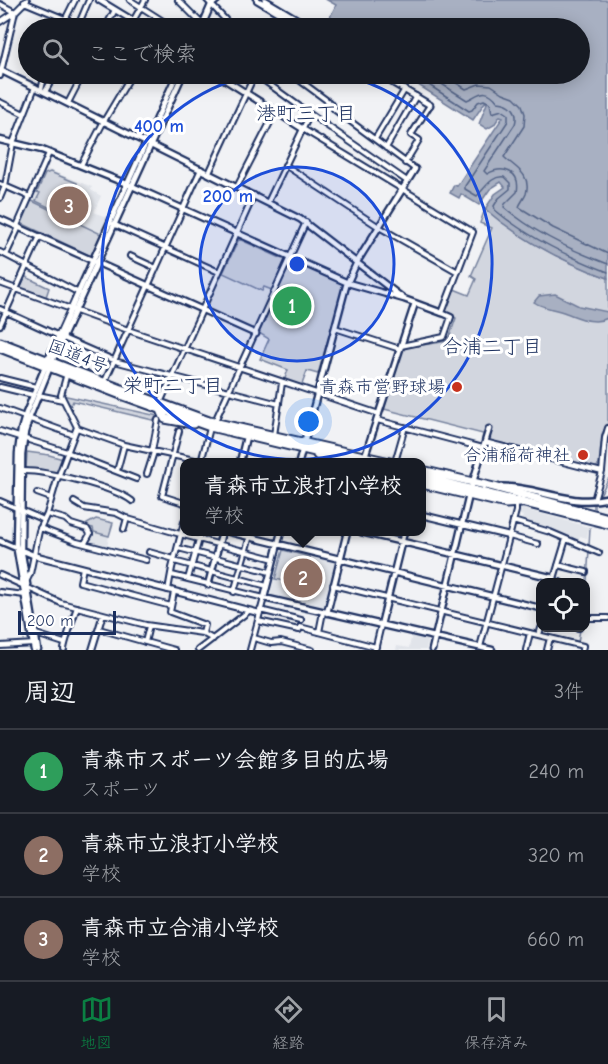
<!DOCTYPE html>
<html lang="ja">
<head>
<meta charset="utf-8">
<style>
  body { margin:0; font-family:"Comic Neue","Klee One",sans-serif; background:#20242c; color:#f1f3f6 }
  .controls { position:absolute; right:18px; bottom:18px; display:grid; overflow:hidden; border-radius:12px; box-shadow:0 3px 15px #0003 }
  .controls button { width:54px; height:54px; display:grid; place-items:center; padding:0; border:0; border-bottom:2px solid #363941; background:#171b24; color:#f1f3f6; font:30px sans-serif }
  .scale { position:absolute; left:18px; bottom:15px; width:98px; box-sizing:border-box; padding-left:6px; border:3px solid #1b2f5e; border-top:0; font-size:16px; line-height:21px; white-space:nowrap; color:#1b2f5e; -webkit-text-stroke:4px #fff; paint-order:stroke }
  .you { position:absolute; left:309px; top:422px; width:21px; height:21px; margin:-15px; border:4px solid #fff; border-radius:50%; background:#1a73e8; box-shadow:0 0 0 9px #1a73e833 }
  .badge { display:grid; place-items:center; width:39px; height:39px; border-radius:50%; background:#0b8043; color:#fff; font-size:20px; font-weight:700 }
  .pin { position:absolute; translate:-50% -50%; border:3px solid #fff; box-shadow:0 2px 6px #0006 }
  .popup { position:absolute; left:180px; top:458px; width:246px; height:78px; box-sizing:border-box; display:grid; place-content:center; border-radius:12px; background:#171b24; filter:drop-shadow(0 2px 4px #0005); font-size:20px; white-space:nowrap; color:#9ea1a6 }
  .popup b { font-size:22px; color:#f1f3f6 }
  .popup::after { content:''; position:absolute; left:50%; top:100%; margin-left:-12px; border:12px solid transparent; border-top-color:#171b24 }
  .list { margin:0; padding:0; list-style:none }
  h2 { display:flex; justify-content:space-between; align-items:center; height:78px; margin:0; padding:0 24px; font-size:26px }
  h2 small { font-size:20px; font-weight:400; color:#9ea1a6 }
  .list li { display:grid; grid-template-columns:39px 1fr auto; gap:18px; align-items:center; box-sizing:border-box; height:84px; padding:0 24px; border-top:2px solid #363941 }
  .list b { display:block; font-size:22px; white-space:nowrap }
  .list p { margin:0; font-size:20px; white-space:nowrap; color:#9ea1a6 }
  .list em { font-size:20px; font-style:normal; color:#9ea1a6 }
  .icon { flex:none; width:33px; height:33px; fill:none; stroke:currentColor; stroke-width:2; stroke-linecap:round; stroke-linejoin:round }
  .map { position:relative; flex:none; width:608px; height:650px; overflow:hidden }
  .search { position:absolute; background:#171b24; box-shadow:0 3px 15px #0003; left:18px; right:18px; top:18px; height:66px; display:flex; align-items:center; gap:15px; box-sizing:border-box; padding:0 21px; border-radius:33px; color:#9ea1a6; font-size:22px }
  .sheet { height:330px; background:#171b24 }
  nav { display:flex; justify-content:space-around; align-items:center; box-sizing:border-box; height:84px; border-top:2px solid #363941; background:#171b24; font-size:16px; color:#9ea1a6 }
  nav a { display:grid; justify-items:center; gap:3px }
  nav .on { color:#0b8043 }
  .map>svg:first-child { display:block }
  .built { fill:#e1e4ea }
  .green { fill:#d2d6df; stroke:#76829e; stroke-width:1.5 }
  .water { fill:#a8b0c2; stroke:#707c9a; stroke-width:1.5 }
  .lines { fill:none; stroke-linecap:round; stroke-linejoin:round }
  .shore { stroke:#536386; stroke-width:1.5 }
  .stream { stroke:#707c9a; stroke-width:1.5 }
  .minor-casing { stroke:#1b2f5e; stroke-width:8 }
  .tertiary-casing { stroke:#1b2f5e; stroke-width:9 }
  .secondary-casing { stroke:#1b2f5e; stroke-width:10 }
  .trunk-casing { stroke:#1b2f5e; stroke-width:11 }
  .minor { stroke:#fff; stroke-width:4 }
  .tertiary { stroke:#fff; stroke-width:4.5 }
  .secondary { stroke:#fff; stroke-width:5 }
  .trunk { stroke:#fff; stroke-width:7 }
  .ring { fill:none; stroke:#1d4ed8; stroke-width:3 }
  .poi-dot { fill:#c8321e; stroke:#fff; stroke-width:2 }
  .labels { text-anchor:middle; stroke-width:6; stroke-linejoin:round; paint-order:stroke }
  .street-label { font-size:18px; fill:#1b2f5e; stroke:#fff }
  .poi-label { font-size:18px; fill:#1b2f5e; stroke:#fff; text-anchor:end }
  .neighbourhood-label { font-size:20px; fill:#1b2f5e; stroke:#fff }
  .centre { fill:#1d4ed8; stroke:#fff; stroke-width:3 }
  .ring-label { font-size:18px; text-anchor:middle; font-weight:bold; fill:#1d4ed8; stroke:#fff; stroke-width:6; stroke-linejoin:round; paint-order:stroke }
</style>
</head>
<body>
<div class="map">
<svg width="608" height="650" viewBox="0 0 608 650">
  <rect width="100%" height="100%" fill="#f1f2f5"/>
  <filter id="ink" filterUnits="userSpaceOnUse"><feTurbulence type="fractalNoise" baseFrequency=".0167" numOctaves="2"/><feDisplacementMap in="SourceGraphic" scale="12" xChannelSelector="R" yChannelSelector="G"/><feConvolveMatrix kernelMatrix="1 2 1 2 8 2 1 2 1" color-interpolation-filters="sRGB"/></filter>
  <g filter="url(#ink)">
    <path class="built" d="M44,168L92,187L91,190L101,196L94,212L108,218L101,234L30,200Z
      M239,238L288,258L256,328L253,330L205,309Z
      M520,508L589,527L587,538L580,536L577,543L521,522L523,516L518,514Z
      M87,527L93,528L95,532L109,536L107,548L86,543L91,534Z
      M282,548L337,561L325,609L270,596Z
      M412,634L426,637L428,640L426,650H396L397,646L409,648Z"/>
    <path class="green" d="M50,172L77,183L65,215L36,201L40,193L37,192L45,174Z
      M30,200L101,234L91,256L23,224L21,221Z
      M485,209C521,240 564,262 608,278V423L602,434L599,465L593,469L482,439L483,434L384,409L403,348L448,341L456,318L445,311L454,289L469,295L476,279L471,276L492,228L480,223Z
      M239,239L285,260L272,290L264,287L262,291L223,273Z
      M291,261L344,284L318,374L307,371L301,387L284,381L288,370L260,359L269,339L259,333Z
      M24,276L49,288L46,297L20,288Z
      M62,395L158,416L157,421L73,401L71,405L66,402Z
      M27,452L49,455L63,459L57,473L26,469Z
      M96,519L113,523L109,536L94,532L93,528L87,527V524Z
      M283,550L310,557V563L318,565L313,583L309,586L275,579Z"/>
    <path class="water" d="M327,0H608V278C564,262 521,240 485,209L495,194L505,187L501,182L490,189L479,205L461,194L459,198L450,193L454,185L457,186L503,117L500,116L494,125L487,129L479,124L487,103L485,102L473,120L401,74H580V28H347L348,26L345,23L339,28L328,21L336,5Z
      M555,294L579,306L608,312V318C594,325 580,318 566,313C554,308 544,309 534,302L539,296Z"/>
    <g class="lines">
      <path class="shore" d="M412,74L469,111L472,110L478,102L484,100L490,103L492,113L502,110L508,114V121L465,186V189L477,196C485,188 492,175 504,177L510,183V189L499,198L494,206L495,210C527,237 569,257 608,272
        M426,74L467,100C480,94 486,86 498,102C511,103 519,111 515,124L484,171L487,174C503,165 521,171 517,192L505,204L504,207C533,232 573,251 608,264
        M442,74L466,89L479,84L491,85L503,93L514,97L522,105L525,114L524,126L504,157C514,167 532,174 526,194C524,199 520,203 519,207L553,228L608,254"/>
      <path class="stream" d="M600,495L608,479
        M594,508V505
        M589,546L590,528
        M586,596L589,550
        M578,643L580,629"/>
      <defs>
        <path id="minor" d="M130,0L174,28
          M178,0L206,28
          M207,0L233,28
          M24,2L65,19
          M0,4L15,12
          M133,21L145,0
          M0,22L15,12L27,0
          M61,28L75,0
          M77,28L89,0
          M105,28L115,10
          M274,28L283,14
          M255,74L310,114L407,181
          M291,74L329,102L335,110L415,169
          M0,76L15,12
          M41,90L45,74
          M45,92L55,74
          M0,102L24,114
          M68,103L83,74
          M303,129L473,232L442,313L451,317L444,337L401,346
          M375,139L405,89
          M386,148L416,96
          M405,163L419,140L411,135L430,105
          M81,165L104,121L132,74
          M285,165L379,227L458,272
          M209,173L255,74
          M0,184L30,197
          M237,187L276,111
          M0,198L5,186L13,143L35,87
          M268,202L310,114
          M113,224L219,272
          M17,226L49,153
          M0,252L79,293
          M6,255L19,227
          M130,256L156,268
          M0,283L128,330L379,414
          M0,309L59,336
          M0,325L40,236
          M335,328L400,349
          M63,338L118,362L279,404
          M0,378L36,387
          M105,381L201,169
          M0,387L33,395
          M38,395L63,400
          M160,403L254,195
          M0,408L74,435
          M377,420L483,448
          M215,421L306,222
          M77,428L124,445L204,462
          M0,431L67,452L136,479
          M179,431L162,496L184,503
          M274,435L282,383
          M485,442L602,472L594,500
          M152,451L158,420
          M201,462L210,428
          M395,462L405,427
          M21,471C44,470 114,487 132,501
          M117,471L124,445
          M602,472L605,438L608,428
          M147,474L154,452
          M37,493L51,498
          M0,501L44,520
          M74,502L84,508L116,513L128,519L187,536L274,559
          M47,514L65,519L71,524L87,529L90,534L85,543
          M513,521L550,532L599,553
          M40,528L77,542L146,560
          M124,529L127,518
          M509,536L538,544
          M178,548L270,572
          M149,552L174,559
          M174,561L267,586
          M558,565L586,572
          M83,568L80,582L171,606
          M0,575L61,603L146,625L202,633L213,639
          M172,575L264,598L250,650
          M188,579L201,532
          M27,580L30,574L39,531L47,514L57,480L77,427L61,395L67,373
          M553,581L560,582
          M553,582L566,539
          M333,585L583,646L582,650
          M168,590L172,568L184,522
          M0,592L25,595
          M174,592L170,612L205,625L203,633
          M234,592L251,532
          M260,610L301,620
          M586,618H608
          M258,621L299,630
          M300,627L376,647
          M578,628H579
          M99,629L174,650
          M319,632L323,612
          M36,634L64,643
          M539,635L541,628
          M254,638L271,643L281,642L312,650
          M145,642L149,626
          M0,646L35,644
          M480,647L516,511V504
          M64,650C64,644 74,616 77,607
          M92,650L103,614
          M198,650L249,611
          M375,650L381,625
          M526,650L530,633
          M547,650L550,638"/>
        <path id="tertiary" d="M99,0L145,28
          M257,0L304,28
          M265,0L312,28
          M201,28L211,5L217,0
          M0,70L300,219L404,299L442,313
          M216,74L303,129
          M378,74L430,105
          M0,140L42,150L132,186L348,283L404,299
          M0,219L256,334
          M240,462L246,437
          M299,462L346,286L357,262L415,169
          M363,462L415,303
          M422,515L509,536
          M229,532L540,608
          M281,532L264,598L492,650
          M361,532L554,578
          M0,541L33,555L259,613
          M208,585L222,532
          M327,613L347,532
          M381,625L404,532
          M34,650L16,544L18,453L21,430L26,413L50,355L177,74
          M38,650L21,548L22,455L25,432L30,416L54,357L183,74
          M432,650L469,495L489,429"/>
        <path id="secondary" d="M502,487C539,487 568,507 608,498"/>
        <path id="trunk" d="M0,342L119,388L209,421L390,462
          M0,348L121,395L210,427L357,462
          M161,410L165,419L193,424
          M317,455L322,460L332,462
          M422,470L494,487L608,518
          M422,477L608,524
          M422,484L506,504L521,503"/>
      </defs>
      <use href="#minor" class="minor-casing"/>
      <use href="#tertiary" class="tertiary-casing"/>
      <use href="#secondary" class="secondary-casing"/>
      <use href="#trunk" class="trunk-casing"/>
      <use href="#minor" class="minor"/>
      <use href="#tertiary" class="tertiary"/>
      <use href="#secondary" class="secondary"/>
      <use href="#trunk" class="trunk"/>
    </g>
  </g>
  <circle cx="297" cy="264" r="97" fill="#1d4ed8" fill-opacity=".12"/>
  <g class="ring">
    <circle cx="297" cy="264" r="97"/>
    <path d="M339 74A195 195 0 1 1 255 74"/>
  </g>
  <g class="poi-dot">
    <circle cx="457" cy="387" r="6"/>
    <circle cx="583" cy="455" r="6"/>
  </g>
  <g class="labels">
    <g class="street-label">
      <text transform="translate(78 356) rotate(21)" y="6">国道4号</text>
    </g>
    <g class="poi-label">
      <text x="445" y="393">青森市営野球場</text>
      <text x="571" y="461">合浦稲荷神社</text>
    </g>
    <g class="neighbourhood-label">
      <text x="306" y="120">港町三丁目</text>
      <text x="492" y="353">合浦二丁目</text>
      <text x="173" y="392">栄町二丁目</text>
    </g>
  </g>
  <circle cx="297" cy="264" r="9" class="centre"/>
  <g class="ring-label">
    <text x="159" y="132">400 m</text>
    <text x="228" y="202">200 m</text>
  </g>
</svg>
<div class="controls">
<button><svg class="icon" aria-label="locate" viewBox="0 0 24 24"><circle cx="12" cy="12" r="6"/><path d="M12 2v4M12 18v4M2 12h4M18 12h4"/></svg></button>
</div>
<div class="scale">200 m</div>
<div class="you"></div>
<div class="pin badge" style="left:292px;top:306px;background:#2e9e5b">1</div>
<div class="pin badge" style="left:303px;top:578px;background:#8d6e63">2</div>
<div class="popup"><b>青森市立浪打小学校</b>学校</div>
<div class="pin badge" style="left:69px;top:206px;background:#8d6e63">3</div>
<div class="search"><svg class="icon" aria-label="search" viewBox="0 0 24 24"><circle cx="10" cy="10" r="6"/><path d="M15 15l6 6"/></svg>ここで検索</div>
</div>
<section class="sheet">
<h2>周辺<small>3件</small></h2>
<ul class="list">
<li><span class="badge" style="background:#2e9e5b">1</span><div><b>青森市スポーツ会館多目的広場</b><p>スポーツ</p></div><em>240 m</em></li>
<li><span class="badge" style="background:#8d6e63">2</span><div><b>青森市立浪打小学校</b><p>学校</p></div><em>320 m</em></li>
<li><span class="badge" style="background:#8d6e63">3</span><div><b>青森市立合浦小学校</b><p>学校</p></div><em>660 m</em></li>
</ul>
</section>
<nav>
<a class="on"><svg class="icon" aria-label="map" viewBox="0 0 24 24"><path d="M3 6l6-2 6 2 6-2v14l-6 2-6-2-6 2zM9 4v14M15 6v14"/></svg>地図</a>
<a><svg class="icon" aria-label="directions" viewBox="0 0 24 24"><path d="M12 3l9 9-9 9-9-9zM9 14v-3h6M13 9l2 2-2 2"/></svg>経路</a>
<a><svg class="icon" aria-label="saved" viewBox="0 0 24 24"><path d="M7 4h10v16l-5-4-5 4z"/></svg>保存済み</a>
</nav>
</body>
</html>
